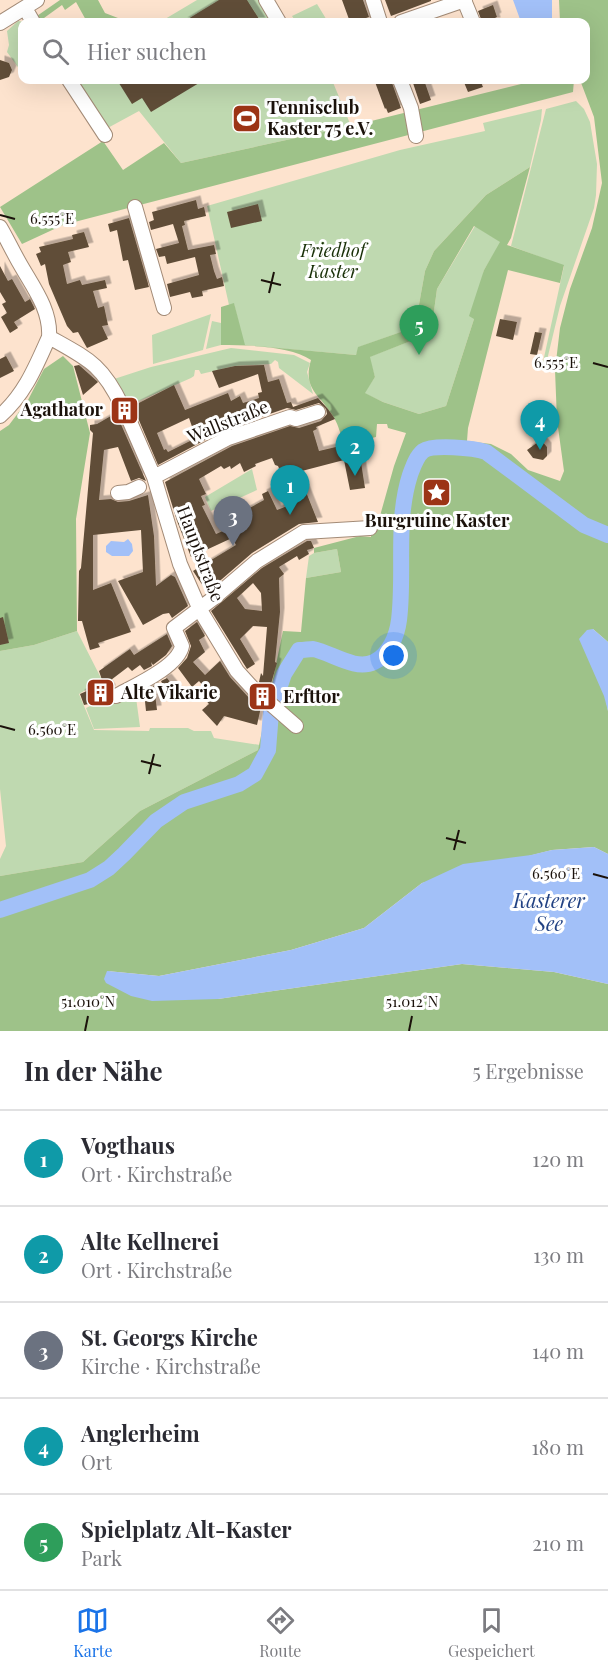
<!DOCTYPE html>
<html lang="de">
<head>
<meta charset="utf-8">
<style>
  body { margin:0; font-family:"Playfair Display",serif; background:#f2f2f3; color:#2b2b33 }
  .you { position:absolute; left:394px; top:656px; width:21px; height:21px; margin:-15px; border:4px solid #fff; border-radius:50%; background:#1a73e8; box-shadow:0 0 0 9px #1a73e833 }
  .badge { display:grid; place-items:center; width:39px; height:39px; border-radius:50%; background:#1a73e8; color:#fff; font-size:20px; font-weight:700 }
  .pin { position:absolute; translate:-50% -50px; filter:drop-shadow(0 2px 3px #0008) }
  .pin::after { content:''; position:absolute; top:32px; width:21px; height:18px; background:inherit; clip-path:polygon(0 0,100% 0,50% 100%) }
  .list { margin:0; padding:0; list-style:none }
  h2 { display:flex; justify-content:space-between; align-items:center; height:78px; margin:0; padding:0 24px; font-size:26px }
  h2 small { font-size:20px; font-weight:400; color:#7c7c81 }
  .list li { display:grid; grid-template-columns:39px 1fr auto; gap:18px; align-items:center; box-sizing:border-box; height:96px; padding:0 24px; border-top:2px solid #e1e1e2 }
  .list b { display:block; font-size:22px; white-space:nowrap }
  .list p { margin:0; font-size:20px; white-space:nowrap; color:#7c7c81 }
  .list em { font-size:20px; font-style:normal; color:#7c7c81 }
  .icon { flex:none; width:33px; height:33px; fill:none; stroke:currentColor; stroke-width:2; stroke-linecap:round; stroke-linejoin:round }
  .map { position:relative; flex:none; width:608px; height:1031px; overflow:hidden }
  .search { position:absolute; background:#fff; box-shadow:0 6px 24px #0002; left:18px; right:18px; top:18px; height:66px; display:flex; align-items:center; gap:15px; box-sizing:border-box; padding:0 21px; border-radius:12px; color:#7c7c81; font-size:22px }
  .sheet { height:558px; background:#fff }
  nav { display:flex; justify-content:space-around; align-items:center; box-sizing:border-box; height:84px; border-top:2px solid #e1e1e2; background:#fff; font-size:16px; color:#7c7c81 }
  nav a { display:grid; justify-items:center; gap:3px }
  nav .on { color:#1a73e8 }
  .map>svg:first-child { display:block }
  .green { fill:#bfd9b0 }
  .forest { fill:#9ec289; fill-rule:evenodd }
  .water { fill:#a2c0f8 }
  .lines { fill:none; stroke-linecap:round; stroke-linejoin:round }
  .river { stroke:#a2c0f8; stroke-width:16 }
  .building { fill:#604e39; fill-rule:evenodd; filter:url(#shadow) }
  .minor-casing { stroke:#a38b77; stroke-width:16 }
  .minor { stroke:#fff; stroke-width:14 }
  .ticks { fill:none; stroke:#1b120b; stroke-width:2 }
  .labels { text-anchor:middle; stroke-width:6; stroke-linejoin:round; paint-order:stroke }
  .poi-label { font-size:18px; font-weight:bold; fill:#1b120b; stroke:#fff; text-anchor:start }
  .park-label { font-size:18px; font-style:italic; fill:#193008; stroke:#fff }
  .street-label { font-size:18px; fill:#1b120b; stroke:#fff }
  .water-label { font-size:20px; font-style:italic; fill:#224283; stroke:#fff }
  .ticks-label { font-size:15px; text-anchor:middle; fill:#1b120b; stroke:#fff; stroke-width:6; stroke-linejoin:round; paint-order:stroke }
</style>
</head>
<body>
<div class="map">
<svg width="608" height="1031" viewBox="0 0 608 1031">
  <defs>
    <filter id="shadow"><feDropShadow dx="4.5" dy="-4.5" stdDeviation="0" flood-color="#0004"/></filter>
  </defs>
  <rect width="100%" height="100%" fill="#fde3ce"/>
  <path class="green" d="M197,0H261L274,22H160Z
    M317,4L328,22H296L292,16Z
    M18,21L25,22H22V68L20,70L7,52L9,45L7,31Z
    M74,80H332L351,126L181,163L139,111L104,130Z
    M576,101L584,109L590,122L597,164L596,195L594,208L560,306L547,360L544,364L543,362L564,266L511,246L546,109Z
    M542,109L541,120L530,167L486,195L434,251L425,271L415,327L359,347L356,355L244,345L234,304L229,305L207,206L400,150L485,131L483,123Z
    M475,226L501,242L484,270L474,319L446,406L419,414L383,402L364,393L375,377L369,357L431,333L437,289Z
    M211,314L203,350L153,364L152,335Z
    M212,321L221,323V345L206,349Z
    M231,348L294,355L310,363L307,372L313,394L279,368L278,362L275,360L271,364L235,366L201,374L199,370H195L194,376L191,378L130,405L111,380L151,367Z
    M252,469L257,490L211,511L205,497Z
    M337,549L341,572L306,578L309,556L314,553Z
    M77,631L102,680L79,694L94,730L149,731L150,728H188L194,731H211L214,738L260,745L258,750L140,811L83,862L0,876V859L6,846L0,789V651L34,645Z
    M135,690L140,727L94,729L86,708L114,695Z"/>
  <path class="forest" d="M60,0H98L105,13L118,18L121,22H87L76,2L65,10L62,5L44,18L46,22H37L34,18Z
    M559,0H608V642L593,629L608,711V854L594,847L552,850L422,883L364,928L291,950L159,976L107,971L218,999L462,964L554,972L608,984V1031H0V876L83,862L140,811L258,750L283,631L301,632L306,578L341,572L337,549L314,553V548L360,536L371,537V529L390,530L391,525L378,523L394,466L406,433L388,428L387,424H377L376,437L344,445C341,436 339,426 334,418C321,395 302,390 311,360C291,346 247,345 221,345V307L234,303L245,345L356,355L358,347L415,327L425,271L434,251L486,195L530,167L511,238L507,245L564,265L560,283L508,270L468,428L467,441L491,444L511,454L528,470L560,481L564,471L557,420L555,370L560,328L570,289L592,228L602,183L594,117L580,80H586V22H560ZM474,226L500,242L484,270L469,316L474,319L446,406L419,414L383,402L365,393L375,377L370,357L431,333L437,289Z
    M537,80H574L573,92L63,225L22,244L0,207L103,141L123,170L164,143L181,163L351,126Z
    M63,356L73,366L90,433L76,519L77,631L34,645L0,651V431L9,425L28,400L44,369Z"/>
  <path class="water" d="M513,0H552V22H521Z
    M128,539L132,544L133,551L129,556H112L106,552V546L111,541L124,542Z
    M593,629L608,642V711L604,696L579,639L587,630Z
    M594,847L608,854V984L554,972L462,964L218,999L152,1001L131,996L106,983L104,979L107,971L159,976L291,950L364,928L422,883L463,864L531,855L552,850Z"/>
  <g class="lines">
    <path class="river" d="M0,910L90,880L109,868L124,854L156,821L184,802L239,784L255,774L268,750L271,712L284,674L299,650C304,650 309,649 313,649C332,653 355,671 374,662C389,655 397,636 399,620C405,572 395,522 410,475C413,467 416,457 423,451C433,444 474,448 486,452L584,525L608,535"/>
  </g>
  <path class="building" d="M219,0H247L261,22H183Z
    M342,0H363L369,17L366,18L367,22H350Z
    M385,0H431V1L391,16Z
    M493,5L497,17L495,18L496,22H482L478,11Z
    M0,60L9,63L12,70L9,77L0,80Z
    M117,80H204L151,112L142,98L132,104Z
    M382,80H391L401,108L388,113L386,108L385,109L375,82Z
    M412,80H424L431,100L420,104Z
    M463,80H480L483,87L468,92Z
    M196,200L198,209L204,207L206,216L184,221L185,225L182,226L188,250L214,245L216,254L210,255L214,271L217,279L222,277L224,286L202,291L203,296L192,298L190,292L170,297L167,284L199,275L195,257L167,264L165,256L159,257L156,249L179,243L173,224L151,230L149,222L154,220L152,212Z
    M258,204L262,221L231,228L227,212Z
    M129,218L149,287L135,290L128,260L123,261L117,230L110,232L108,224Z
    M84,232L89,247L68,252L71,262L63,265L67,284L80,280L82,285L105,280L107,288L93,291L98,308L104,306L108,325L102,326L108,339L87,348L78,332L73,333L67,326L49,284L45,264L41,266L36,254L41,252L39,247L73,239L72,235Z
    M0,266L8,281L12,279L25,302L30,299L35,309L14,322L18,328L10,333L1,317L7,313L2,304L6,302L0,292Z
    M500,319L517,322L513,340L496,336Z
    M535,332L542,333L537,355L530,354Z
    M6,356L14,371L0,378V359Z
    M79,365L98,382L83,395L74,366Z
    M264,365L268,382L279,379L287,403L291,402L293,407L318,398L328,409L335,419L316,427L317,429L313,431L319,451L361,441L364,455L360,456L365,488L350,490L344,460L298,472L318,522L299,524L252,553L207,592L193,571L236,545L232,538L191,557L177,521L165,482L232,446L290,426L299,428L321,421L327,414L326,409L319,403L296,410L287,408L224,430L158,465L135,411L131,407L174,385L185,410L228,393L231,401L240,396L243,403L259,398L258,393L262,392L258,374L219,388L212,371L235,366ZM189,418L196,438L168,452L166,449L164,450L157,433ZM272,458L275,465L278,466L295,503L277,510L268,491L262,494L264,500L244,511L248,520L216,534L202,506L205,505L201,496L206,494L199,479L221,466L224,469L230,466L231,469L240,463L244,472L256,466L255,464Z
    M116,413L146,481L139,478L131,481L118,447L104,450L99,500L111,499L118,502L129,501L148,495L154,536L156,586L171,575L175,577L188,606L172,618L169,613L163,614L143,625L118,581L143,572L141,530L93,535V590L111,583L131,632L98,643L100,647L90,650L82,621H78L79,571L81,568L93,433L90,430V425L97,424Z
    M541,440L547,447V456L543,460L533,458L527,450Z
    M307,541H311L314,548L307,550L309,554L299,560L297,556L279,567L284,574L279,578L280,612L275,662L277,663L269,691L259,682L261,673L263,676L267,627L253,626L240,639L255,664L247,669L211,611L262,568ZM253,583L261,593L262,611L245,609L237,598Z
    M3,617L9,643L0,645V618Z
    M197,622L205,636L199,640L205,652L193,662L205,675L220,661L230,677L251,700L261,707L257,725L224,716L217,726L202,710L209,704L203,697L209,693L199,681L192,687L178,668L187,658L191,646L185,631Z
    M167,634L172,646L166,655L153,665L151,662L152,666L144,670L140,665L132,671L128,667L107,683L111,689L106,700L84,705L80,694L89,690L102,680L99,671L130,649L134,655Z
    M167,678L179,693L170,699L161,681Z
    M154,686L157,710L146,711L144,692Z"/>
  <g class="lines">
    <defs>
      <path id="minor" d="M266,0L279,22
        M373,0L380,22
        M464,0L473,22
        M25,8L33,22
        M401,22L465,0
        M0,23L37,0
        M69,80L105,135
        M400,80L411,108L416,136
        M135,207L164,308
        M0,227C7,239 13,252 20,264C33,287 51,310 49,337C36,366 25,394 0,416
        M49,337C88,359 102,364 122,406
        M127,415L154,477L180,564L200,610L237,671L258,694
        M154,477L228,438L290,417L296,419L318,412
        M118,493L128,492L139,487
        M116,696C134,686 178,667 182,646L174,628L215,597L257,561L304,532L370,528
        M265,699L296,726"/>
    </defs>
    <use href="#minor" class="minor-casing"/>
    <use href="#minor" class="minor"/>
  </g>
  <path class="ticks" d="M0,215L15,219M261,280L281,285M269,293L274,272M593,363L608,367M0,726L15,730M141,761L161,766M149,774L154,754M446,838L466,843M454,850L459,830M593,874L608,878M85,1031L88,1016M409,1031L412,1016"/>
  <defs>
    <symbol id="stadium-square" viewBox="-11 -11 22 22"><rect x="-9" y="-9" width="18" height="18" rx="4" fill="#9c3416" stroke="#fff"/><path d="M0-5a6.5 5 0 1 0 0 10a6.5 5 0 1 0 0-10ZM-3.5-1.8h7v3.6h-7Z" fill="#fff"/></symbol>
    <symbol id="building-square" viewBox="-11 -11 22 22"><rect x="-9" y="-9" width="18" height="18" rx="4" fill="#9c3416" stroke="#fff"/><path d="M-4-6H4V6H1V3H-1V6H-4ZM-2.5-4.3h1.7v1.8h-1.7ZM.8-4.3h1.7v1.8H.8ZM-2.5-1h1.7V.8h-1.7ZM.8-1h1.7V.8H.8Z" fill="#fff"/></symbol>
    <symbol id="sight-square" viewBox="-11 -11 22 22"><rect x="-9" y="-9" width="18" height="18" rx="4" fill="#9c3416" stroke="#fff"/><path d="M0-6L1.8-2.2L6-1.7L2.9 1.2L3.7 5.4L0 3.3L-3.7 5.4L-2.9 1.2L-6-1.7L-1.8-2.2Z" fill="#fff"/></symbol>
  </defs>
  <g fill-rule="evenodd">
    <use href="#stadium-square" x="230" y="102" width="33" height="33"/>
    <use href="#building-square" x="108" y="394" width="33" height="33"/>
    <use href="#sight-square" x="420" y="476" width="33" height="33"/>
    <use href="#building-square" x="84" y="676" width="33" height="33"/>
    <use href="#building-square" x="246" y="680" width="33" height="33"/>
  </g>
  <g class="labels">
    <g class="poi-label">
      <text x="267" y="114">Tennisclub<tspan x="267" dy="21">Kaster 75 e.V.</tspan></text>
      <text x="103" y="416" text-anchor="end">Agathator</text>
      <text x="437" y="527" text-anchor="middle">Burgruine Kaster</text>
      <text x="121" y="699">Alte Vikarie</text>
      <text x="283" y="703">Erfttor</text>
    </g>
    <g class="park-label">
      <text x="333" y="257">Friedhof<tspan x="333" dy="21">Kaster</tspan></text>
    </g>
    <g class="street-label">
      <text transform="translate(228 422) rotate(-22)" y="6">Wallstraße</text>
      <text transform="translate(200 554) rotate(69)" y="6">Hauptstraße</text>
    </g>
    <g class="water-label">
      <text x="549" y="908">Kasterer<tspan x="549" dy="23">See</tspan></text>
    </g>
  </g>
  <g class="ticks-label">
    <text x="52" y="224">6.555°E</text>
    <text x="556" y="368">6.555°E</text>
    <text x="52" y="735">6.560°E</text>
    <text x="556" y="879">6.560°E</text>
    <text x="88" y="1007">51.010°N</text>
    <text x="412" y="1007">51.012°N</text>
  </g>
</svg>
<div class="you"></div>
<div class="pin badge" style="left:290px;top:515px;background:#0f9aa8">1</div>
<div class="pin badge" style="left:355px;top:476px;background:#0f9aa8">2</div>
<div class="pin badge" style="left:233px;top:546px;background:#6b7280">3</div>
<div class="pin badge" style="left:540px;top:450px;background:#0f9aa8">4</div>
<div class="pin badge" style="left:419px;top:355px;background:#2e9e5b">5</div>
<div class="search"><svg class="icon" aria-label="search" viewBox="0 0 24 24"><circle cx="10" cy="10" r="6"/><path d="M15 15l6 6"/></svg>Hier suchen</div>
</div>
<section class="sheet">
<h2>In der Nähe<small>5 Ergebnisse</small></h2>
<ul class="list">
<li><span class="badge" style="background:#0f9aa8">1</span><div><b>Vogthaus</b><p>Ort · Kirchstraße</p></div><em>120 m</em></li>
<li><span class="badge" style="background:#0f9aa8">2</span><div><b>Alte Kellnerei</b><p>Ort · Kirchstraße</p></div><em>130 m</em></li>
<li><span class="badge" style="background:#6b7280">3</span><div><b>St. Georgs Kirche</b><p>Kirche · Kirchstraße</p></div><em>140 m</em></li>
<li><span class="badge" style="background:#0f9aa8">4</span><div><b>Anglerheim</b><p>Ort</p></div><em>180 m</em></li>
<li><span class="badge" style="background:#2e9e5b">5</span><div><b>Spielplatz Alt-Kaster</b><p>Park</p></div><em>210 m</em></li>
</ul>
</section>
<nav>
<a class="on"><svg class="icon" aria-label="map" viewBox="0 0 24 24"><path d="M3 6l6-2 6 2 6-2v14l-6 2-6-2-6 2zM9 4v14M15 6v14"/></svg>Karte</a>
<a><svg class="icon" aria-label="directions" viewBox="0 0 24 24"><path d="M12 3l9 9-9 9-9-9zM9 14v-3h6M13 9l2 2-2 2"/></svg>Route</a>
<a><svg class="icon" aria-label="saved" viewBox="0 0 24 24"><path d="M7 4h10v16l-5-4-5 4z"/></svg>Gespeichert</a>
</nav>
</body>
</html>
